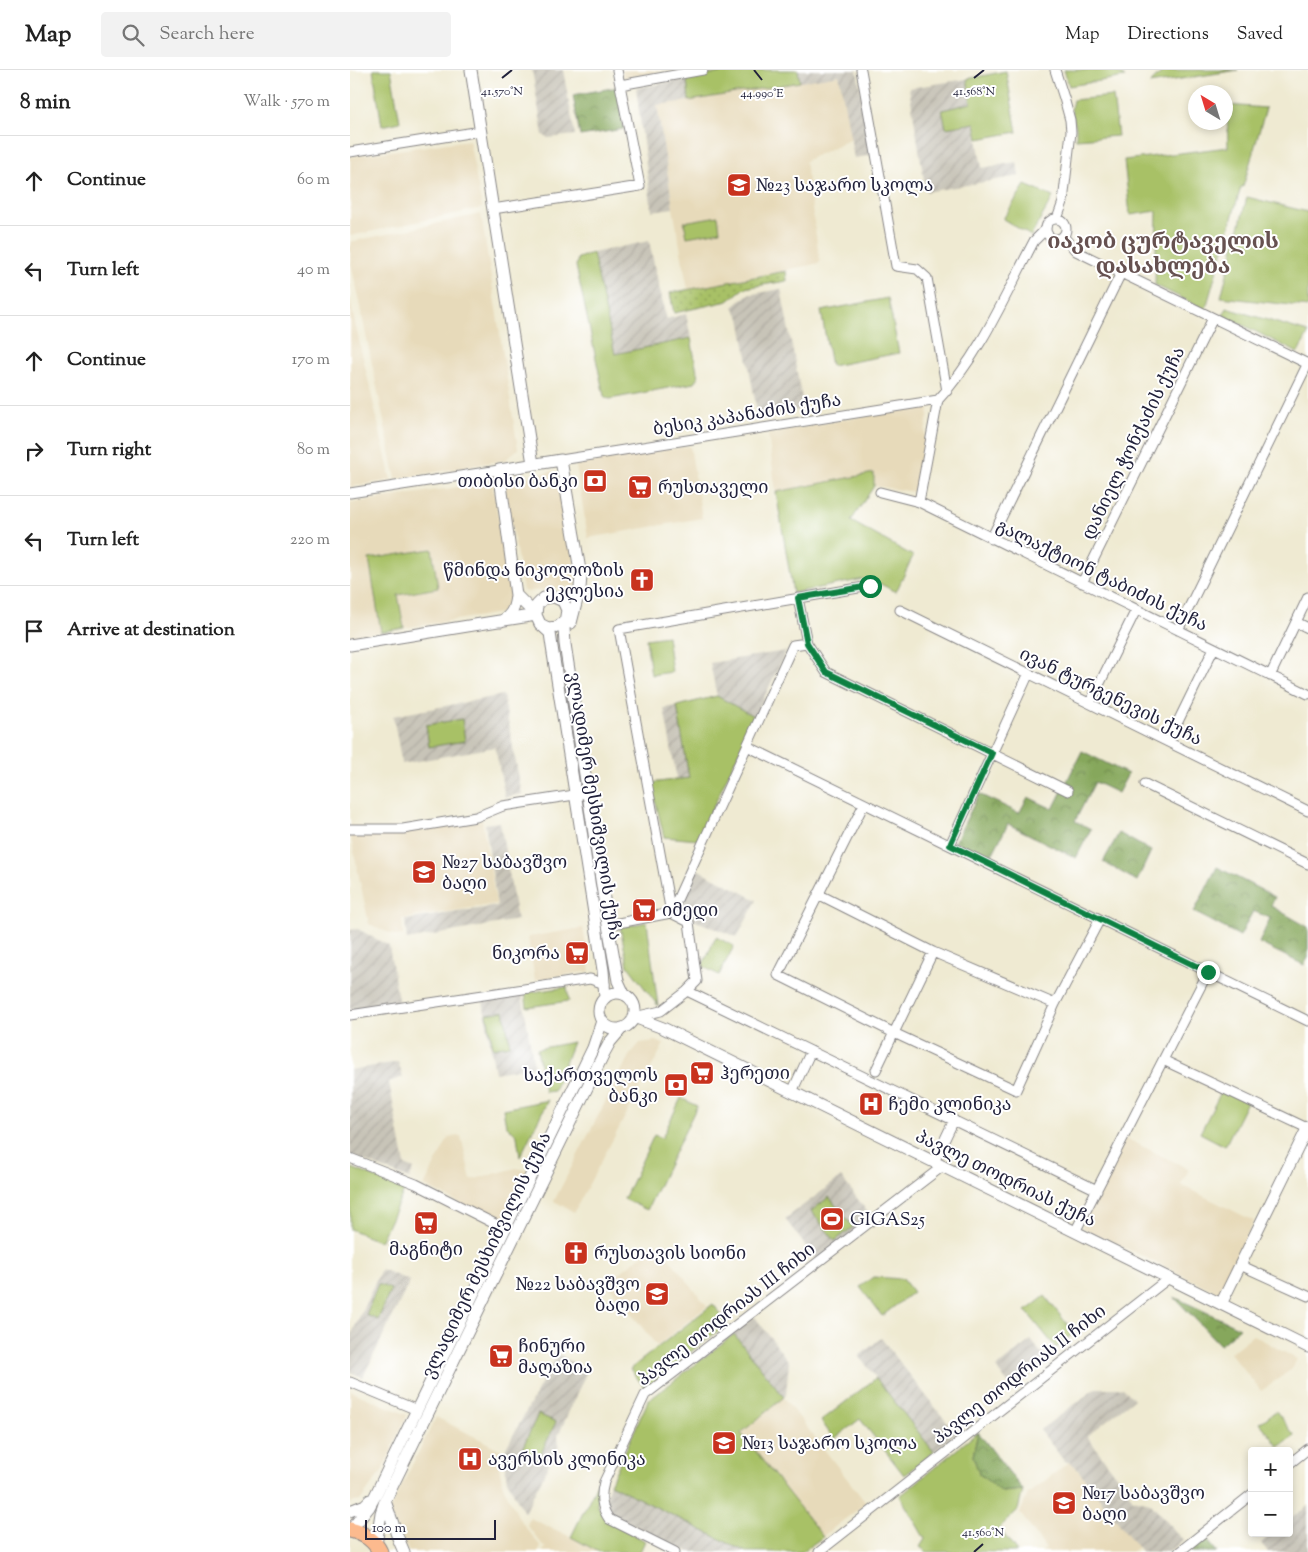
<!DOCTYPE html>
<html lang="en">
<head>
<meta charset="utf-8">
<style>
  body { margin:0; font-family:"Sorts Mill Goudy","Noto Serif Georgian",serif; background:#f2f2f2; color:#222 }
  .controls { position:absolute; right:15px; bottom:15px; display:grid; overflow:hidden; border-radius:5px; box-shadow:0 2px 8px #0003 }
  .controls button { width:45px; height:45px; display:grid; place-items:center; padding:0; border:0; border-bottom:1px solid #e0e0e0; background:#fff; color:#222; font:25px sans-serif }
  .compass { position:absolute; left:838px; top:15px; width:45px; height:45px; border-radius:50%; background:#fff; box-shadow:0 2px 8px #0003; rotate:322deg }
  .scale { position:absolute; left:15px; bottom:12px; width:131px; box-sizing:border-box; padding-left:5px; border:2px solid #22223b; border-top:0; font-size:14px; line-height:18px; white-space:nowrap; color:#22223b; -webkit-text-stroke:4px #fff; paint-order:stroke }
  .stop { position:absolute; width:15px; height:15px; margin:-11px; border:4px solid #0b8043; border-radius:50%; background:#fff }
  .stop.end { background:#0b8043; border-color:#fff; box-shadow:0 1px 5px #0008 }
  .list { margin:0; padding:0; list-style:none }
  h2 { display:flex; justify-content:space-between; align-items:center; height:65px; margin:0; padding:0 20px; font-size:21px }
  h2 small { font-size:16px; font-weight:400; color:#767676 }
  .list li { display:grid; grid-template-columns:32px 1fr auto; gap:15px; align-items:center; box-sizing:border-box; height:90px; padding:0 20px; border-top:1px solid #e0e0e0 }
  .list b { display:block; font-size:19px; white-space:nowrap }
  .list em { font-size:16px; font-style:normal; color:#767676 }
  .icon { flex:none; width:28px; height:28px; fill:none; stroke:currentColor; stroke-width:2; stroke-linecap:round; stroke-linejoin:round }
  .map { position:relative; flex:none; width:958px; height:1482px; overflow:hidden }
  header { display:flex; align-items:center; gap:30px; box-sizing:border-box; height:70px; padding:0 25px; background:#fff; border-bottom:1px solid #e0e0e0 }
  header strong { font-size:24px }
  nav { display:flex; gap:28px; margin-inline-start:auto; font-size:18px }
  .search { width:350px; height:45px; background:#f2f2f2; display:flex; align-items:center; gap:12px; box-sizing:border-box; padding:0 18px; border-radius:5px; color:#767676; font-size:19px }
  main { display:flex }
  aside { flex:1; background:#fff }
  .map>svg:first-child { display:block }
  .built { fill:#e7daba }
  .industrial { fill:url(#industrial-furrows) }
  .green { fill:#a8c166; stroke:#657250 }
  .forest { fill:url(#forest-crowns); stroke:#54644b }
  .garden { fill:url(#garden-dots); stroke:#657250 }
  .lines { fill:none; stroke-linecap:round; stroke-linejoin:round }
  .minor-casing { stroke:#888686; stroke-width:11 }
  .tertiary-casing { stroke:#888686; stroke-width:13 }
  .primary-casing { stroke:#888686; stroke-width:17 }
  .minor { stroke:#fff; stroke-width:9 }
  .tertiary { stroke:#fff; stroke-width:11 }
  .primary { stroke:#fcba8e; stroke-width:15 }
  .route { stroke:#0b8043; stroke-width:6 }
  .ticks { fill:none; stroke:#22223b; stroke-width:2 }
  .labels { text-anchor:middle; stroke-width:4; stroke-linejoin:round; paint-order:stroke }
  .poi-label { font-size:18px; fill:#22223b; stroke:#fff; text-anchor:start }
  .street-label { font-size:18px; fill:#22223b; stroke:#fff }
  .district-label { font-size:22px; font-weight:bold; fill:#665150; stroke:#fff }
  .ticks-label { font-size:12px; text-anchor:middle; fill:#22223b; stroke:#fff; stroke-width:4; stroke-linejoin:round; paint-order:stroke }
</style>
</head>
<body>
<header>
<strong>Map</strong>
<div class="search"><svg class="icon" aria-label="search" viewBox="0 0 24 24"><circle cx="10" cy="10" r="6"/><path d="M15 15l6 6"/></svg>Search here</div>
<nav><a>Map</a><a>Directions</a><a>Saved</a></nav>
</header>
<main>
<aside>
<h2>8 min<small>Walk · 570 m</small></h2>
<ul class="list">
<li><svg class="icon" aria-label="ahead" viewBox="0 0 24 24"><path d="M12 20V5M6 11l6-6 6 6"/></svg><div><b>Continue</b></div><em>60 m</em></li>
<li><svg class="icon" aria-label="left" viewBox="0 0 24 24"><path d="M17 20v-9H6M10 6l-5 5 5 5"/></svg><div><b>Turn left</b></div><em>40 m</em></li>
<li><svg class="icon" aria-label="ahead" viewBox="0 0 24 24"><path d="M12 20V5M6 11l6-6 6 6"/></svg><div><b>Continue</b></div><em>170 m</em></li>
<li><svg class="icon" aria-label="right" viewBox="0 0 24 24"><path d="M7 20v-9h11M14 6l5 5-5 5"/></svg><div><b>Turn right</b></div><em>80 m</em></li>
<li><svg class="icon" aria-label="left" viewBox="0 0 24 24"><path d="M17 20v-9H6M10 6l-5 5 5 5"/></svg><div><b>Turn left</b></div><em>220 m</em></li>
<li><svg class="icon" aria-label="arrive" viewBox="0 0 24 24"><path d="M6 21V4h12l-3 4 3 4H6"/></svg><div><b>Arrive at destination</b></div></li>
</ul>
</aside>
<div class="map">
<svg width="958" height="1482" viewBox="0 0 958 1482">
  <defs>
    <pattern id="industrial-furrows" width="10" height="10" patternUnits="userSpaceOnUse" patternTransform="scale(1.25)"><rect width="10" height="10" fill="#c8c4b8"/><path d="M-1 1l2-2M0 10L10 0M9 11l2-2" fill="none" stroke="#aca89f"/></pattern>
    <pattern id="forest-crowns" width="20" height="18" patternUnits="userSpaceOnUse" patternTransform="scale(1.25)"><rect width="20" height="18" fill="#86a75b"/><path d="M2 6a3 3 0 1 1 6 0M12 15a3 3 0 1 1 6 0" fill="none" stroke="#6d884c"/></pattern>
    <pattern id="garden-dots" width="8" height="8" patternUnits="userSpaceOnUse" patternTransform="scale(1.25)"><rect width="8" height="8" fill="#a8c166"/><path d="M2 2h.1M6 6h.1" fill="none" stroke="#889c55" stroke-width="1.8" stroke-linecap="round"/></pattern>
  </defs>
  <rect width="100%" height="100%" fill="#fff"/>
  <filter id="ink" filterUnits="userSpaceOnUse"><feTurbulence type="fractalNoise" baseFrequency=".02" numOctaves="2"/><feDisplacementMap in="SourceGraphic" scale="10" xChannelSelector="R" yChannelSelector="G"/><feConvolveMatrix kernelMatrix="1 2 1 2 8 2 1 2 1" color-interpolation-filters="sRGB"/></filter>
  <filter id="wash" filterUnits="userSpaceOnUse"><feTurbulence type="fractalNoise" baseFrequency=".0096" numOctaves="4" result="noise"/><feDisplacementMap in="SourceGraphic" scale="20" xChannelSelector="R" yChannelSelector="G"/><feGaussianBlur stdDeviation="1.12" result="paint"/><feColorMatrix in="noise" values="0 0 0 0 0 0 0 0 0 0 0 0 0 0 0 0 0 1.4 0 .05"/><feComposite in="paint" operator="in"/></filter>
  <g filter="url(#wash)">
    <rect width="100%" height="100%" fill="#efead2"/>
    <path class="built" d="M272,0H316L273,8Z
      M489,5L501,69L455,91L470,193L338,220L323,138L307,35Z
      M119,70L132,138L0,166V87Z
      M131,144L168,379L155,390L46,409L0,188V172Z
      M0,231L41,410L0,417Z
      M580,334L565,422L524,416L523,403L426,422L418,364Z
      M340,376L352,448L238,468L226,395Z
      M203,401L211,403L228,512L226,516L176,522L173,520L155,415L157,411Z
      M142,412L163,536L157,542L54,558L48,525L81,479L19,488L31,562L0,567V433Z
      M132,750L146,834L52,849L53,865L46,866L19,854L0,764H53Z
      M233,858L240,901L185,910L178,867Z
      M305,971L314,974L224,1142L204,1131L279,986L290,973Z
      M111,1066L121,1110L166,1098L179,1100L157,1149L148,1151L74,1116L99,1067Z
      M775,1068L839,1099L831,1115L904,1151L869,1223L732,1157Z
      M307,1173L357,1236L307,1276L257,1213Z
      M384,1264L516,1433L452,1482H396L260,1414L298,1331Z
      M903,1265L947,1289L942,1299L911,1321L880,1283Z
      M0,1321L57,1345L32,1401L10,1431L0,1433Z
      M86,1347L151,1380L149,1397L153,1416L170,1450L191,1477L188,1482H59L39,1441Z
      M719,1392L725,1396L788,1477L781,1482H692L696,1479L670,1443L678,1424Z
      M180,1448L221,1467L249,1482H193L195,1478L177,1455Z"/>
    <path class="industrial" d="M182,0H213L225,65L198,68L193,65Z
      M448,0H507L522,85L504,88L489,5L450,12Z
      M337,9L339,31L307,35L323,138L302,141L286,18Z
      M617,9L632,98L667,92L669,106L576,122L559,18Z
      M299,171L316,249L336,244L341,268L265,284L243,183Z
      M431,219L454,339L408,347L390,248L383,237L397,225Z
      M436,581L405,647L367,626L360,593Z
      M153,625L172,724L155,727L145,677L52,694L43,646Z
      M327,636L339,708L327,710L314,638Z
      M150,752L167,850L57,870L55,850L147,836L135,754Z
      M345,798L407,830L387,867L323,842Z
      M8,859L39,876L49,936L0,943V860Z
      M172,924L184,996L145,1003L133,931Z
      M48,992L53,1007L39,1012L55,1095L64,1099L59,1109L0,1085V1000Z
      M491,1107L522,1148L467,1191L435,1149Z
      M31,1199L60,1211L13,1307L0,1302V1268Z
      M405,1247L439,1292L436,1324L434,1327L384,1264Z
      M531,1268L606,1364L584,1382L509,1286Z
      M681,1270L698,1292L663,1319L646,1298Z
      M208,1284L237,1301L208,1366L209,1375L174,1443L157,1410L155,1395L156,1378Z
      M746,1318H773L784,1329L737,1366L783,1429L800,1433L833,1470L818,1482H791L725,1396L719,1392H715L690,1360Z
      M260,1414L396,1482H340L266,1448L258,1440L255,1429Z
      M958,1436V1482H918L911,1473L923,1463H939V1450Z"/>
    <path class="green" d="M23,0H41L50,52L32,56Z
      M385,0H448L450,12L339,31L337,9Z
      M714,0H764L775,7L719,16Z
      M814,0H888L799,14Z
      M656,1L667,62L628,69L625,53L596,58L592,40L621,33L617,9Z
      M763,26L768,66L726,69V58L721,39L723,30Z
      M877,35L916,38L893,117H891L856,238L854,239L805,215L807,141L780,145L774,90L878,77Z
      M675,115L703,127L681,166L653,149Z
      M897,127L958,142V237L871,227Z
      M368,146L370,161L337,167L334,152Z
      M243,183L265,284L341,268L348,307L344,313L260,329L257,328L254,326L226,196L228,188Z
      M538,228L549,283L481,296L471,241Z
      M877,238L958,262V264L948,283L873,245Z
      M524,403V416L501,451L563,486L546,522L519,508L443,523L426,422Z
      M82,479L88,518L48,525L54,558L31,562L19,489Z
      M317,566L322,602L301,605L296,569Z
      M367,626L405,647L348,770L314,767L301,713L339,708L327,636Z
      M112,649L115,671L79,677L76,655Z
      M297,852L308,936L278,896L270,857Z
      M366,867L384,876L369,905L352,896Z
      M217,917L219,931L177,937L175,923Z
      M154,941L160,975L143,978L137,944Z
      M223,972L204,1021L195,1022L187,979Z
      M872,1020L897,1032L875,1076L850,1063Z
      M331,1028L347,1036L297,1140L274,1129L304,1065L312,1068Z
      M198,1030L170,1087L167,1066L156,1055L153,1039Z
      M2,1098L55,1119L30,1172L0,1159V1104Z
      M479,1127L503,1157L485,1171L461,1141Z
      M523,1207L553,1209L563,1222L532,1246L510,1217Z
      M28,1214L41,1219L28,1250L16,1245Z
      M695,1226L724,1263L706,1278L676,1241Z
      M363,1234L378,1253L295,1318L280,1299Z
      M384,1264L434,1327L391,1363L473,1467L452,1482H396L260,1414L298,1331Z
      M526,1308L584,1382L554,1405L510,1349L484,1369L471,1351Z
      M926,1341L945,1366L929,1377L910,1353Z
      M188,1344L206,1352L188,1390L171,1381Z
      M628,1362L623,1386L652,1422L673,1420L668,1440L649,1458L667,1482H577L570,1477L575,1469L550,1426Z
      M249,1410L252,1412L247,1434L254,1447L295,1471L290,1482H249L221,1467Z"/>
    <path class="forest" d="M268,17L274,59L230,66L223,25Z
      M732,681L778,704L768,723L745,712L725,751L741,759L726,788L658,754L640,789L605,772L629,724L669,743L678,727L703,739Z
      M769,763L801,781L787,811L753,792Z
      M867,797L925,827L921,836L958,857V888L954,895L909,873L920,848L903,841L890,866L844,842Z
      M824,1227L890,1258L870,1275Z
      M628,1362L673,1420L652,1422L629,1404L623,1386Z
      M855,1467L867,1482H842V1478Z"/>
    <path class="garden" d="M436,201L437,211L394,218L378,231L324,243L320,223Z"/>
  </g>
  <g filter="url(#ink)">
    <g class="lines">
      <defs>
        <path id="minor" d="M511,0L546,196L567,199L577,208L597,321
          M705,0L714,28L720,50L721,62L713,132L707,149
          M270,15L353,0
          M0,82L131,61
          M143,139L290,116L267,0
          M696 159a10 10 0 1 1 20 0a10 10 0 1 1-20 0Z
          M713,166L726,181L958,294
          M211,390L588,330
          M530,422L569,432L958,624
          M0,423L149,400
          M569,432L588,330C629,287 656,224 684,171L695,160
          M641,469L771,203
          M732,513L863,248
          M448,528L457,573L476,602L718,721
          M550,540L958,741
          M946,552L958,558
          M828,560L958,293
          M920,606L958,527
          M740,633L786,540
          M818,672L864,578
          M397,676L958,951
          M795,714L958,794
          M514,734L428,905L544,963L666,1020L705,934L750,849
          M0,759H53L126,747L153,736L231,724
          M600,775L679,603
          M468,824L583,882L705,934
          M258,855L321,843L443,575L457,573
          M337,921L747,1120
          M0,945L240,909L255,914
          M284,947L311,941L337,921L347,911L339,852L321,843L269,559L520,516
          M813,990L957,1058
          M526,1000L583,882
          M442,1022L461,981
          M0,1088L66,1114L155,1159
          M584,1092L604,1050
          M725,1162L858,902
          M890,1195L958,1226
          M0,1312L67,1340
          M939,1394L958,1379
          M325,1482L259,1449C251,1437 250,1427 254,1412L295,1325L593,1096
          M469,1482L819,1208
          M829,1482L902,1424"/>
        <path id="tertiary" d="M121,0L183,394
          M166,525L186,545L190,554L198,558L208,557L216,550
          M186,545L187,535L194,528L204,527L213,531L217,540L214,558L215,574L258,855L268,911L274,924
          M151,551C162,546 165,537 166,525L149,400L211,390L231,506L230,518L221,553
          M190,554L200,563L202,577L253,900L255,928
          M0,575L186,545
          M249 941a18 18 0 1 1 36 0a18 18 0 1 1-36 0Z
          M284,947L313,958L958,1277
          M871,1234L958,1057
          M35,1431L48,1468L54,1482
          M0,1441L15,1435L20,1430
          M1,1460L19,1437L25,1426L243,978L252,951
          M26,1475L31,1443L35,1431L254,983L260,972L272,958"/>
        <path id="primary" d="M0,1460C13,1463 24,1469 30,1482"/>
      </defs>
      <use href="#minor" class="minor-casing"/>
      <use href="#tertiary" class="tertiary-casing"/>
      <use href="#primary" class="primary-casing"/>
      <use href="#minor" class="minor"/>
      <use href="#tertiary" class="tertiary"/>
      <use href="#primary" class="primary"/>
    </g>
  </g>
  <g class="lines" filter="url(#ink)">
    <path class="route" d="M520,516L448,528L457,573L476,602L642,683L600,775L858,902"/>
  </g>
  <path class="ticks" d="M404,0L412,10M152,8L162,0M624,8L634,0M624,1482L633,1474"/>
  <defs>
    <symbol id="school-square" viewBox="-11 -11 22 22"><rect x="-9" y="-9" width="18" height="18" rx="4" fill="#c8321e" stroke="#fff"/><path d="M0-5L7-2L0 1L-7-2ZM-4 1L0 2.5L4 1V4Q0 6-4 4Z" fill="#fff"/></symbol>
    <symbol id="bank-square" viewBox="-11 -11 22 22"><rect x="-9" y="-9" width="18" height="18" rx="4" fill="#c8321e" stroke="#fff"/><path d="M-6-4H6V4H-6ZM0-2.3a2.3 2.3 0 1 0 0 4.6a2.3 2.3 0 1 0 0-4.6Z" fill="#fff"/></symbol>
    <symbol id="supermarket-square" viewBox="-11 -11 22 22"><rect x="-9" y="-9" width="18" height="18" rx="4" fill="#c8321e" stroke="#fff"/><path d="M-6-5.5h2.5l.6 2H6L4.5 2H-2.5L-4.4-4H-6ZM-1.5 3.2a1.3 1.3 0 1 0 .1 0ZM3 3.2a1.3 1.3 0 1 0 .1 0Z" fill="#fff"/></symbol>
    <symbol id="church-square" viewBox="-11 -11 22 22"><rect x="-9" y="-9" width="18" height="18" rx="4" fill="#c8321e" stroke="#fff"/><path d="M-1.2-6h2.4v3.5h3.3v2.4h-3.3V6h-2.4V-.1h-3.3v-2.4h3.3Z" fill="#fff"/></symbol>
    <symbol id="hospital-square" viewBox="-11 -11 22 22"><rect x="-9" y="-9" width="18" height="18" rx="4" fill="#c8321e" stroke="#fff"/><path d="M-5-5h3v3.5h4V-5h3V5h-3V1.5h-4V5h-3Z" fill="#fff"/></symbol>
    <symbol id="stadium-square" viewBox="-11 -11 22 22"><rect x="-9" y="-9" width="18" height="18" rx="4" fill="#c8321e" stroke="#fff"/><path d="M0-5a6.5 5 0 1 0 0 10a6.5 5 0 1 0 0-10ZM-3.5-1.8h7v3.6h-7Z" fill="#fff"/></symbol>
  </defs>
  <g fill-rule="evenodd">
    <use href="#school-square" x="375" y="101" width="28" height="28"/>
    <use href="#bank-square" x="231" y="397" width="28" height="28"/>
    <use href="#supermarket-square" x="276" y="403" width="28" height="28"/>
    <use href="#church-square" x="278" y="496" width="28" height="28"/>
    <use href="#school-square" x="60" y="788" width="28" height="28"/>
    <use href="#supermarket-square" x="280" y="826" width="28" height="28"/>
    <use href="#supermarket-square" x="213" y="869" width="28" height="28"/>
    <use href="#supermarket-square" x="338" y="989" width="28" height="28"/>
    <use href="#bank-square" x="312" y="1001" width="28" height="28"/>
    <use href="#hospital-square" x="507" y="1020" width="28" height="28"/>
    <use href="#stadium-square" x="468" y="1135" width="28" height="28"/>
    <use href="#supermarket-square" x="62" y="1139" width="28" height="28"/>
    <use href="#church-square" x="212" y="1169" width="28" height="28"/>
    <use href="#school-square" x="293" y="1210" width="28" height="28"/>
    <use href="#supermarket-square" x="137" y="1272" width="28" height="28"/>
    <use href="#school-square" x="360" y="1359" width="28" height="28"/>
    <use href="#hospital-square" x="106" y="1375" width="28" height="28"/>
    <use href="#school-square" x="700" y="1419" width="28" height="28"/>
  </g>
  <g class="labels">
    <g class="poi-label">
      <text x="406" y="121">№23 საჯარო სკოლა</text>
      <text x="228" y="417" text-anchor="end">თიბისი ბანკი</text>
      <text x="308" y="423">რუსთაველი</text>
      <text x="274" y="506" text-anchor="end">წმინდა ნიკოლოზის<tspan x="274" dy="21">ეკლესია</tspan></text>
      <text x="92" y="798">№27 საბავშვო<tspan x="92" dy="21">ბაღი</tspan></text>
      <text x="312" y="846">იმედი</text>
      <text x="210" y="889" text-anchor="end">ნიკორა</text>
      <text x="370" y="1009">ჰერეთი</text>
      <text x="308" y="1011" text-anchor="end">საქართველოს<tspan x="308" dy="21">ბანკი</tspan></text>
      <text x="538" y="1040">ჩემი კლინიკა</text>
      <text x="500" y="1155">GIGAS25</text>
      <text x="76" y="1185" text-anchor="middle">მაგნიტი</text>
      <text x="244" y="1189">რუსთავის სიონი</text>
      <text x="290" y="1220" text-anchor="end">№22 საბავშვო<tspan x="290" dy="21">ბაღი</tspan></text>
      <text x="168" y="1282">ჩინური<tspan x="168" dy="21">მაღაზია</tspan></text>
      <text x="392" y="1379">№13 საჯარო სკოლა</text>
      <text x="138" y="1395">ავერსის კლინიკა</text>
      <text x="732" y="1429">№17 საბავშვო<tspan x="732" dy="21">ბაღი</tspan></text>
    </g>
    <g class="street-label">
      <text transform="translate(397 344) rotate(-9)" y="6">ბესიკ კაპანაძის ქუჩა</text>
      <text transform="translate(783 373) rotate(-64)" y="6">დანიელ ჭონქაძის ქუჩა</text>
      <text transform="translate(752 505) rotate(26)" y="6">გალაქტიონ ტაბიძის ქუჩა</text>
      <text transform="translate(761 626) rotate(26)" y="6">ივან ტურგენევის ქუჩა</text>
      <text transform="translate(245 736) rotate(81)" y="6">ვლადიმერ მესხიშვილის ქუჩა</text>
      <text transform="translate(656 1108) rotate(26)" y="6">პავლე თოდრიას ქუჩა</text>
      <text transform="translate(136 1185) rotate(-64)" y="6">ვლადიმერ მესხიშვილის ქუჩა</text>
      <text transform="translate(376 1244) rotate(-38)" y="6">პავლე თოდრიას III ჩიხი</text>
      <text transform="translate(669 1304) rotate(-38)" y="6">პავლე თოდრიას II ჩიხი</text>
    </g>
    <g class="district-label">
      <text x="813" y="178">იაკობ ცურტაველის<tspan x="813" dy="25">დასახლება</tspan></text>
    </g>
  </g>
  <g class="ticks-label">
    <text x="152" y="25">41.570°N</text>
    <text x="624" y="25">41.568°N</text>
    <text x="412" y="27">44.990°E</text>
    <text x="633" y="1466">41.560°N</text>
  </g>
</svg>
<div class="controls">
<button>+</button>
<button>−</button>
</div>
<svg class="compass" viewBox="-18 -18 36 36"><path d="M0-13l5 13h-10z" fill="#e53935"/><path d="M0 13l5-13h-10z" fill="#767676"/></svg>
<div class="scale">100 m</div>
<div class="stop" style="left:520px;top:516px"></div>
<div class="stop end" style="left:858px;top:902px"></div>
</div>
</main>
</body>
</html>
